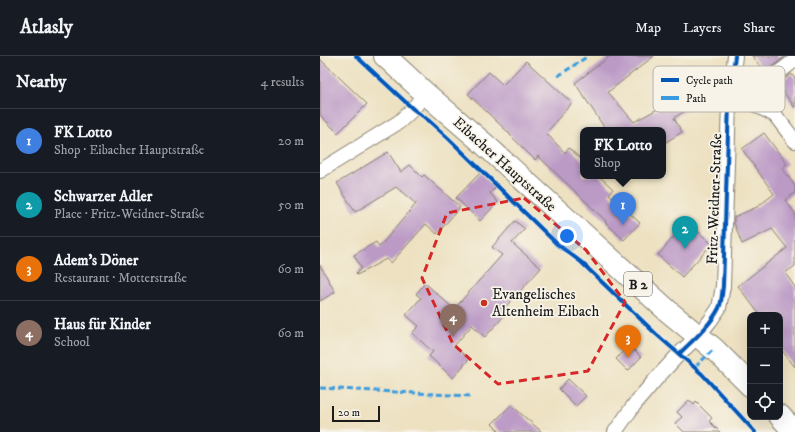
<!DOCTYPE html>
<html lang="en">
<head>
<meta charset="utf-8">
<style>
  body { margin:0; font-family:"IM FELL DW Pica",serif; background:#20242c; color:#f1f3f6 }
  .controls { position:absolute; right:12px; bottom:12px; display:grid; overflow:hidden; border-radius:8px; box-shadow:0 4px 16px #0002 }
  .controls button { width:36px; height:36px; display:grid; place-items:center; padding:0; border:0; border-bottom:1px solid #363941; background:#171b24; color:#f1f3f6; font:20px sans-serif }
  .scale { position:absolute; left:12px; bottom:10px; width:48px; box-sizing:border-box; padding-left:4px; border:2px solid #1c1c1c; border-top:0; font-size:11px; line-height:14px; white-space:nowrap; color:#1c1c1c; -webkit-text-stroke:3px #f7f3e8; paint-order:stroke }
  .you { position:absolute; left:247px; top:180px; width:14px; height:14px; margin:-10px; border:3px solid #fff; border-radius:50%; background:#1a73e8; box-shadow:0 0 0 6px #1a73e833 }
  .badge { display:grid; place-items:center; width:26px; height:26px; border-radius:50%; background:#b45309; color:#fff; font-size:13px; font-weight:700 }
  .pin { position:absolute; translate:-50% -33px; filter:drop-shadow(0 1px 2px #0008) }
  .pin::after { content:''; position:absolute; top:21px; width:14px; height:12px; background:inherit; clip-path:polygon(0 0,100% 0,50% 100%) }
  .popup { position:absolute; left:260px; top:71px; width:86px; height:52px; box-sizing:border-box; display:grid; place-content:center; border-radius:8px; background:#171b24; filter:drop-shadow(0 1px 3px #0005); font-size:13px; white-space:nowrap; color:#9ea1a6 }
  .popup b { font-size:15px; color:#f1f3f6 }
  .popup::after { content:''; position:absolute; left:50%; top:100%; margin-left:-8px; border:8px solid transparent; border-top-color:#171b24 }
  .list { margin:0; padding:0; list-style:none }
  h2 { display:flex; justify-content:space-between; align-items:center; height:52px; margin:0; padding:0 16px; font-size:17px }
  h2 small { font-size:13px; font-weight:400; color:#9ea1a6 }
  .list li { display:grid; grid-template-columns:26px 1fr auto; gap:12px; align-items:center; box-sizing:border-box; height:64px; padding:0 16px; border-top:1px solid #363941 }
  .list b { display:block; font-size:15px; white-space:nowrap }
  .list p { margin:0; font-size:13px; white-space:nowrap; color:#9ea1a6 }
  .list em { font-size:13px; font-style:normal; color:#9ea1a6 }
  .icon { flex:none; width:22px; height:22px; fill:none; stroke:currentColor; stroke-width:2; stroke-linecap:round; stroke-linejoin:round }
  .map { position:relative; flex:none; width:475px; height:376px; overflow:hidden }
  header { display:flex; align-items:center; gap:24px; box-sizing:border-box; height:56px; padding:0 20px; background:#171b24; border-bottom:1px solid #363941 }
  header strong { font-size:19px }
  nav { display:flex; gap:22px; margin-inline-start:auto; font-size:14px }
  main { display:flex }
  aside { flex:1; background:#171b24 }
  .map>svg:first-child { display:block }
  .building { fill:#bb9ac6 }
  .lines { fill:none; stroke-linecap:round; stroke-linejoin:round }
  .minor-casing { stroke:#847e6e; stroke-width:16 }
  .primary-casing { stroke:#847e6e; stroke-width:24 }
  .minor { stroke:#fff; stroke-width:14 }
  .primary { stroke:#fff; stroke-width:22 }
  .quiet { stroke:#3c9bdf; stroke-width:3; stroke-dasharray:6 3; stroke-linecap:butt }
  .cycleway-casing { stroke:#f7f3e8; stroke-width:6 }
  .cycleway { stroke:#0057b8; stroke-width:4 }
  .marked { fill:none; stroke:#d62828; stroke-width:3; stroke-dasharray:8 5; stroke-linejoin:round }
  .poi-dot { fill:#c8321e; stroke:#f7f3e8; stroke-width:1.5 }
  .labels { text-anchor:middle; stroke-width:3.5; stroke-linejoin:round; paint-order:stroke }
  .shield { fill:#f7f3e8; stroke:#5e5c59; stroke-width:1 }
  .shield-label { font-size:14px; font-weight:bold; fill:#1c1c1c }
  .street-label { font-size:15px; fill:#1c1c1c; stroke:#f7f3e8 }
  .poi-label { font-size:15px; fill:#1c1c1c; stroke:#f7f3e8; text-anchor:start }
  .key { fill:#f7f3e8; stroke:#b5b2ab; stroke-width:1 }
  .key-label { font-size:11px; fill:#1c1c1c }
</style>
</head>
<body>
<header>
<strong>Atlasly</strong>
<nav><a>Map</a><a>Layers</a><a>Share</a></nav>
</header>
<main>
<aside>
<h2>Nearby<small>4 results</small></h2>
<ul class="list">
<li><span class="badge" style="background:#3f7fe0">1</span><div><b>FK Lotto</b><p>Shop · Eibacher Hauptstraße</p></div><em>20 m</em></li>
<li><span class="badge" style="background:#0f9aa8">2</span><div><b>Schwarzer Adler</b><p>Place · Fritz-Weidner-Straße</p></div><em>50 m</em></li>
<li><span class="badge" style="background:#e8710a">3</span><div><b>Adem's Döner</b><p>Restaurant · Motterstraße</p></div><em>60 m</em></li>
<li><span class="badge" style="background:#8d6e63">4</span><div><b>Haus für Kinder</b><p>School</p></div><em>60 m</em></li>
</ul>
</aside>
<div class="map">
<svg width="475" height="376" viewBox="0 0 475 376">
  <rect width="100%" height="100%" fill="#f7f3e8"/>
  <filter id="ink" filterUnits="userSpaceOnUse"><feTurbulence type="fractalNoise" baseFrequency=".025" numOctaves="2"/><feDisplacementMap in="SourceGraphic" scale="8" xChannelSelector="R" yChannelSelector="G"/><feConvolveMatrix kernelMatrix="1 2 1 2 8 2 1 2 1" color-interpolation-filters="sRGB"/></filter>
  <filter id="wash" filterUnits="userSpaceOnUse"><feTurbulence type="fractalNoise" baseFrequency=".012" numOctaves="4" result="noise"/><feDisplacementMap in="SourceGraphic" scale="16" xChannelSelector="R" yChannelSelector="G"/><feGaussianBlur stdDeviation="0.9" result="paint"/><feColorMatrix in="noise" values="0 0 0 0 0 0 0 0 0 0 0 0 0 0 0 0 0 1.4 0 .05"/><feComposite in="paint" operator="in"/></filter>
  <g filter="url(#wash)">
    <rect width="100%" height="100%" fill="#ede1c1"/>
    <g id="blocks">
      <path class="building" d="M290,0H334L288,36L314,66L361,40L351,24L373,10L391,38L354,62L362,76L343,88V74H286L255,27Z
        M432,0H466L445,16Z
        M0,3L47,48L18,77L0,59Z
        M206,5L252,47L235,66H236L226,77L245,97L249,92L263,105V120H279L293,133L289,138L320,167L304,184L285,166L286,165L218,100L215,104L190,79V78L148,38L169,16L183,29Z
        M471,18L475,22V52L458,28Z
        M444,77L467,108L462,112L475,130V137L465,144L475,157V210L465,217L475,231V311L460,292V259H440L418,230L467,192L452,173L422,188L414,167V161L437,151L454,138L422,93Z
        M68,96L81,116L90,109L102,121L104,119L140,151L117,178L106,168L71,207L66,203L37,219L36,218L41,212L34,199L56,186L59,191L96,148L76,131L35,156L17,127Z
        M161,116L176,131L170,137L178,146L160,165L136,142Z
        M195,165L205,173L192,187L221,212L180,257L184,260L165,281L152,269L134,290L149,303L133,322L109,300L113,296L92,277L99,270L86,259L101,242L96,238L105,227L134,253L182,199L172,191Z
        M367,166L392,188L362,221L338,199Z
        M0,209L15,236L0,245Z
        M309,289L321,301L308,315L296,303Z
        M248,323L266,340L256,350L239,333Z
        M369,344L374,349L376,346L392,362L389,365L400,376H364L355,367L362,361L357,356Z
        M191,349L222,376H180L172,368Z"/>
    </g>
  </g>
  <g filter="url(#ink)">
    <use href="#blocks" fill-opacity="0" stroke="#847e6e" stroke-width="1"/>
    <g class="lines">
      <defs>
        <path id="minor" d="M428,45L445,27L475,4
          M409,47L428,45L455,59L475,85
          M0,115L79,66L93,53L105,37
          M295,376L314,349L336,323L359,298L378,280L390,265L399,252L403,230L409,47L415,0"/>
        <path id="primary" d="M65,0L105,37L163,87L349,256L394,293L430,329
          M460,360L475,376"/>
      </defs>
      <use href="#minor" class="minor-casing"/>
      <use href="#primary" class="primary-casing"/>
      <use href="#minor" class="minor"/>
      <use href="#primary" class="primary"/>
      <path class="quiet" d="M238,20L268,0
        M375,311L394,293
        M0,332L151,340"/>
      <defs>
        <path id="cycleway" d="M36,0L93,53L108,64L128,82L237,188L261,206L336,278L382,318L435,376
          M359,298C373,284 390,270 399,252C402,246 402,237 403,230L409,47L415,0"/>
      </defs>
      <use href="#cycleway" class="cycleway-casing"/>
      <use href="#cycleway" class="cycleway"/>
    </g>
  </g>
  <path class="marked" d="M204,142L266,194L305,246L268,315L178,328L133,288L102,222L127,157Z"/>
  <circle class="poi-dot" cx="164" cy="247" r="4"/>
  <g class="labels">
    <rect class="shield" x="304" y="216" width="28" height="24" rx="3"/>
    <g class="shield-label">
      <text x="318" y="233">B 2</text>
    </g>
    <g class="street-label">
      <text transform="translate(185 108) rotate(42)" y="5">Eibacher Hauptstraße</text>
      <text transform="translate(394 143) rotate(-88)" y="5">Fritz-Weidner-Straße</text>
    </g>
    <g class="poi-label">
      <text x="172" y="243">Evangelisches<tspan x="172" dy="17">Altenheim Eibach</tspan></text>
    </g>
  </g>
  <rect x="333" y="10" width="132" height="46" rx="6" class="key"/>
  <rect x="341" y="22" width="18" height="4" fill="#0057b8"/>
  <rect x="341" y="40" width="18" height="4" fill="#3c9bdf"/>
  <g class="key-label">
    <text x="366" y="28">Cycle path</text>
    <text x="366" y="46">Path</text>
  </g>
</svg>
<div class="controls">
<button>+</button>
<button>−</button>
<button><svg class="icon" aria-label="locate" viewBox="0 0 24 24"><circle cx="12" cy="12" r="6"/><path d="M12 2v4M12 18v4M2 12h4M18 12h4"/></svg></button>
</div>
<div class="scale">20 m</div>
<div class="you"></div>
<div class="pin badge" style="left:303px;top:169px;background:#3f7fe0">1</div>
<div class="popup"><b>FK Lotto</b>Shop</div>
<div class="pin badge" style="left:365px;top:193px;background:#0f9aa8">2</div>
<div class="pin badge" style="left:308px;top:302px;background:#e8710a">3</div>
<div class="pin badge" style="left:133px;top:281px;background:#8d6e63">4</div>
</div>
</main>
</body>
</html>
